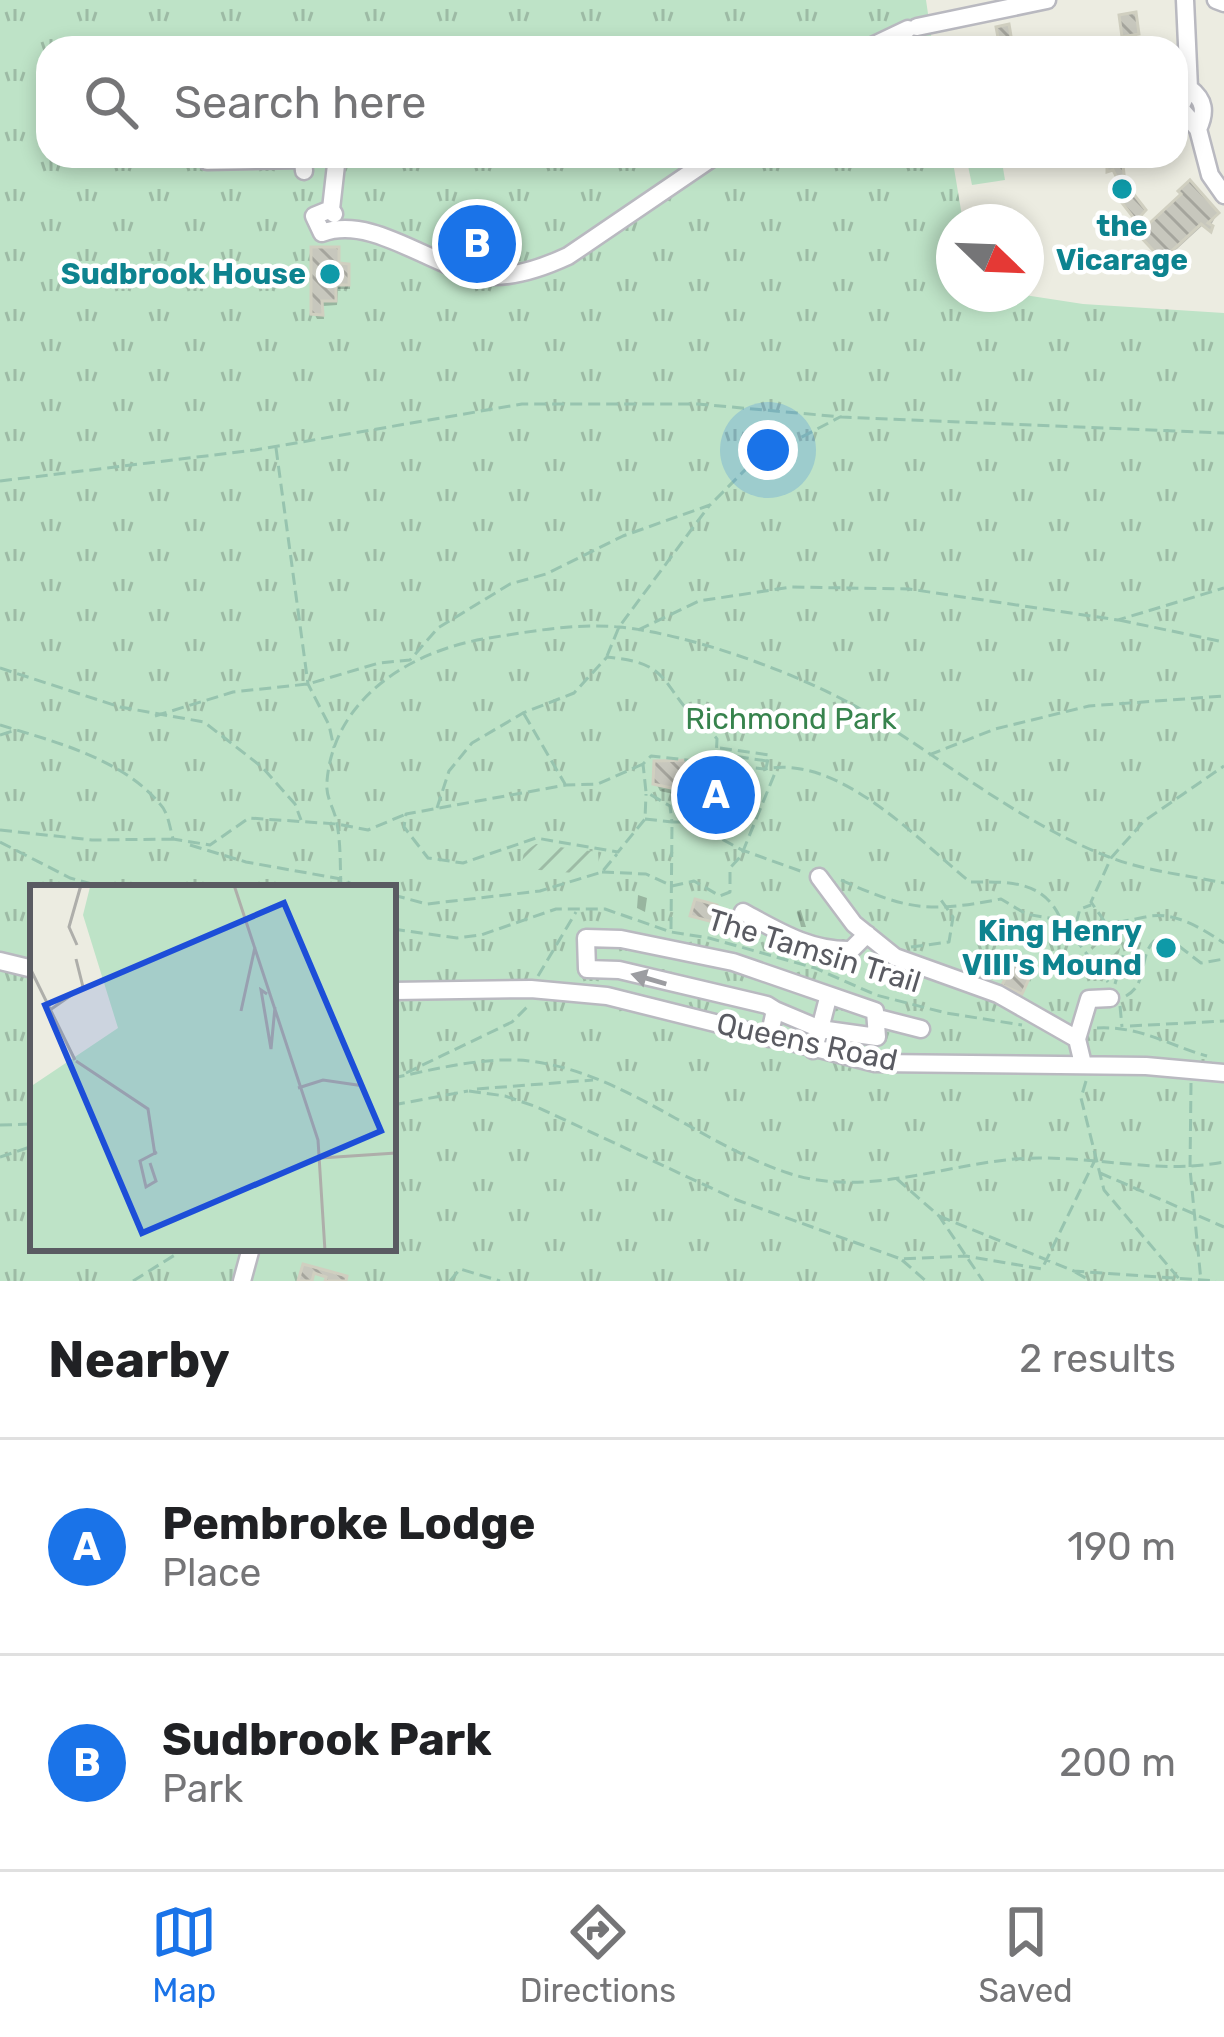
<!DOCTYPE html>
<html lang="en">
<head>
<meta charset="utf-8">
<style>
  body { margin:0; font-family:Rubik,sans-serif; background:#f6f6f6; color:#202124 }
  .compass { position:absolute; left:936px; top:204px; width:108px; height:108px; border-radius:50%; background:#fff; box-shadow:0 6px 18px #0003; rotate:113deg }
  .you { position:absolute; left:768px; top:450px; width:42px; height:42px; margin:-30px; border:9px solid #fff; border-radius:50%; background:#1a73e8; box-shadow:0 0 0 18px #1a73e833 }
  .badge { display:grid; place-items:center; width:78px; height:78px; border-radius:50%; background:#1a73e8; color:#fff; font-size:39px; font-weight:700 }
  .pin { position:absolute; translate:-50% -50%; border:6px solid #fff; box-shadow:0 3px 12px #0006 }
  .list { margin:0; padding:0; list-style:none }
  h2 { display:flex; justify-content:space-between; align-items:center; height:156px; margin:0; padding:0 48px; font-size:51px }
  h2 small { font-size:39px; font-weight:400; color:#757577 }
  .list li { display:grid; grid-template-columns:78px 1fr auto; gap:36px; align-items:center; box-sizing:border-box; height:216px; padding:0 48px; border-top:3px solid #e0e0e0 }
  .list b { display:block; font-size:45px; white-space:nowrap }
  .list p { margin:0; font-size:39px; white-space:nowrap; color:#757577 }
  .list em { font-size:39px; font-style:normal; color:#757577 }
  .icon { flex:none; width:66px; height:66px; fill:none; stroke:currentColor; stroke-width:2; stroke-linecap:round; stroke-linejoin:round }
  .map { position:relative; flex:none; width:1224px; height:1281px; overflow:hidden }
  .search { position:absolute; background:#fff; box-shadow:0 6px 18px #0003; left:36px; right:36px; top:36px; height:132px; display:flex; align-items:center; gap:30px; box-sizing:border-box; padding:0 42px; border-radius:36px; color:#757577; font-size:45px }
  .sheet { height:588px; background:#fff }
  nav { display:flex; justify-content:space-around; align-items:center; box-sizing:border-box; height:168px; border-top:3px solid #e0e0e0; background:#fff; font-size:33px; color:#757577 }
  nav a { display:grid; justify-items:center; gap:6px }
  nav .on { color:#1a73e8 }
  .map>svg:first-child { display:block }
  .park { fill:url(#park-tufts); fill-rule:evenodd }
  .garden { fill:url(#garden-furrows) }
  .pitch { fill:#bee3c7 }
  .shadow { fill:#0003 }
  .building { fill:url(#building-back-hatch); stroke:#d0cfc0; stroke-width:3 }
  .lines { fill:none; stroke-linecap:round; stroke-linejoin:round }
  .minor-casing { stroke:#b9b9c0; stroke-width:21 }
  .path { stroke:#97c4af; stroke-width:3; stroke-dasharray:12 6; stroke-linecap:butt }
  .minor { stroke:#fff; stroke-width:16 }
  .oneway { fill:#9c9da1 }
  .culture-dot { fill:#0f9aa8; stroke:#fff; stroke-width:4.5 }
  .labels { text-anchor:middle; stroke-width:9; stroke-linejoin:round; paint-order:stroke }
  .culture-label { font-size:30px; font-weight:bold; fill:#0d838f; stroke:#fff; text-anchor:end }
  .park-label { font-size:30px; fill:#37834d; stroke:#fff }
  .street-label { font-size:30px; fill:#5a5b62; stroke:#fff }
  .inset-road { fill:none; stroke:#aeaeaa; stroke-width:3 }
  .view { fill:#1d4ed8; fill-opacity:0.15; stroke:#1d4ed8; stroke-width:6 }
  .inset-edge { fill:none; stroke:#5a5b62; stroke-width:6 }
</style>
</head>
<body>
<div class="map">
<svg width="1224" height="1281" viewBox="0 0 1224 1281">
  <defs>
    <pattern id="park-tufts" width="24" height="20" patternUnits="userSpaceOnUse" patternTransform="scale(3)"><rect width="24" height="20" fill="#bee3c7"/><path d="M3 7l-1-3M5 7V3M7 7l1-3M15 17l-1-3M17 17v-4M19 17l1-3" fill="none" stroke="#9dbba5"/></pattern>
    <pattern id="garden-furrows" width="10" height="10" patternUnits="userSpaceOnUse" patternTransform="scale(3)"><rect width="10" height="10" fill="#bee3c7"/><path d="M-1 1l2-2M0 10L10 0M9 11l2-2" fill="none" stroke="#9dbba5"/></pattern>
    <pattern id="building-back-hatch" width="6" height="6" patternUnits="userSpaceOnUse" patternTransform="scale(3)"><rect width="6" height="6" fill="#c7c7bd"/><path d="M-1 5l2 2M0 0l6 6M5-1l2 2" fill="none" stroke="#a5a59d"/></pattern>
  </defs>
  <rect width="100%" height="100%" fill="#ecece1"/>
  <path class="park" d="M0,0H926L933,48H48V156H952L963,222H954V294H1018L1083,304L1224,313V1281H0ZM33,888H393V1248H33Z"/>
  <path class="garden" d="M536,844L598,852L599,866L585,874L528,869L522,862L524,852Z
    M1116,928L1123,935L1113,980L1078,929Z"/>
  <path class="pitch" d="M966,156H1001L1005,180L972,185Z"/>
  <path class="shadow" d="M1158,39V47L1172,48H1152L1151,40Z
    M1077,156H1094L1095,161L1080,165Z
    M1217,214L1209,229L1203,225L1165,260L1142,234Z
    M337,250L340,267L350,272V289H338L337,305L323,306L324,319H317L314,313Z
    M694,763L698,777L747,794L751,801L738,832L716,820L710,810L692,805L687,797L660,791L656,783Z
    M638,895L647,898L645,912L637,908Z
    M801,910V911L806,927H801L797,911Z"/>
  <path class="building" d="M1136,12L1139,34L1122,37L1119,15Z
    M1009,24L1013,48H1000L996,27Z
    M1107,156H1122L1125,183L1146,210L1136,221L1116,195L1118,180L1113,170L1107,172Z
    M1190,180L1219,213L1208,223L1213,226L1211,232L1201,224L1162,260L1138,234L1181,194L1178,191Z
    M311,247H339V263L349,264V285H336V301H322L323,315L311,314Z
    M695,760V772L719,784L722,779L749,792L734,827L708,812L711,806L685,798V791L653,784L654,761Z
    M695,899L717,905L713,922L690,916Z
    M1013,963L1032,972L1022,994L1002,985Z
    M303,1264L347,1276L346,1281H325L326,1277L314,1273L312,1281H298Z"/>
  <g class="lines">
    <defs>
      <path id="minor" d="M1185,0L1189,88L1180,108L1198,129L1210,175L1224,195
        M1216,0L1224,3
        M917,27L1047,0
        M868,48L908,29
        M1189,88C1205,100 1206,112 1198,129
        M206,156L207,161L303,159L304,171
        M331,209L314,216L322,233C371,215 428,264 476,274C505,281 542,268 568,256L715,156
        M334,214L331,209L337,156
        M819,877L854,924L895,957L998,994L1077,1039L1083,1064
        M743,912C778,931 810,951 851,950L867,934
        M0,961L33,969
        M393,991L531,989L607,996L875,1063L1146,1066L1224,1073
        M775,1010L820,1029L828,998
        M878,1018L921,1029
        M769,1038L775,1010L767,1005L619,970L587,969L586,938L621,939L733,962L875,1011L877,1037L820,1029L813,1050
        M1077,1039L1089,999L1110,998
        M242,1281L251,1248"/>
    </defs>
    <use href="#minor" class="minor-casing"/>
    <path class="path" d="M276,448L308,684L329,725L334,748
      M0,481L255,450L522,404H698L842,417L1224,433
      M1119,620L1224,642
      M638,630L699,601L791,587L909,589L1118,620L1224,588
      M607,656L619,627L709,506
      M0,668L120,707L204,722L262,767L295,804L301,820
      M524,714L565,784
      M155,716L233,692L308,684L379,663L410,660L438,628L510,584L546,574L623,536L710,505L752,463L840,417
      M0,725C53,741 123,759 160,804C168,812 170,828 173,839L210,845L249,818L337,824L368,830L406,814
      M0,735L16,730
      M720,748L769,755L766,768
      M719,754L767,761
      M929,755L995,729L1089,706L1224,696
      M643,764L598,784L566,785L406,814L404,827L428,858L463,863L536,838L618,852L645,819L646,794
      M705,776L711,763
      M437,808L449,771L472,743L523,713L574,693L607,657C669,663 659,680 696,720C702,727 711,731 717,739L716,760
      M645,819L672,822L670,806L646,792L643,764L651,756L765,769C839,754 917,839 970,882C1007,882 1044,879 1061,920C1089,929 1116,923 1145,917C1173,910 1201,928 1224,943
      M0,830L92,840L175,839
      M0,842L70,878L106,888
      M190,845L246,862L341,879L361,888
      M602,872L646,874L672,886L694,881L720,896L730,892V868L741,856L777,768
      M841,880C908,910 928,913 1001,899L1026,914L1061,920L1108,982
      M341,888C340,867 341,845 337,824C335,809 325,798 327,781C334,698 410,652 483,639C527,632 574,623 619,627C691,634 804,675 867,713C947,762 1020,823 1109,857C1144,871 1187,875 1224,883
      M393,895L427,904L540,891L602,872L617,854
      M1105,922L1091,902L1111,858L1144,821L1224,766
      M1076,923L1080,909L1091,905
      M393,929L457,938L481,935L556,909H605L671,932L709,938L815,968L876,995L946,1013L1022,1025
      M671,929L672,822H690L742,850L803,872
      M1154,941L1166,954H1178L1180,948
      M911,947L949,942L953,917L941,900
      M538,976L576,912
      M1115,984L1132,924
      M1126,996C1149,983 1138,957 1154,941L1171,940L1201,963L1224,959
      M1120,1006L1122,1027
      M1130,1026L1224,1021
      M1097,1028C1141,1026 1165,1044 1207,1056
      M406,1073L512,1022L528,1006
      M393,1078C435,1069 486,1056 529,1061C624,1072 700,1144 788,1173C871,1201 958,1157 1042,1158C1105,1158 1162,1174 1224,1162
      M1086,1081L1081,1098L1104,1190L1181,1281
      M1191,1083L1190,1169L1201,1281
      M477,1089L593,1080
      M469,1091L505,1096L537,1107L737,1200L901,1259L966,1256L1042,1269L1094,1162
      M393,1105L468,1091
      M0,1125L33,1124
      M0,1157L33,1146
      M1100,1173L1224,1227
      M897,1179L939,1216L983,1281
      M939,1216L1074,1271L1216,1281
      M902,1260L926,1281
      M1075,1272L1091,1281
      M133,1281L186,1248
      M450,1281L460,1269L500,1281"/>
    <use href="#minor" class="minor"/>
  </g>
  <defs><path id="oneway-solid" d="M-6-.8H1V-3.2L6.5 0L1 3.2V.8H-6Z" transform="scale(3)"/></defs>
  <use class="oneway" href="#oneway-solid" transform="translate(649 979) rotate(-164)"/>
  <g class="culture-dot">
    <circle cx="1122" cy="189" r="12"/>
    <circle cx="330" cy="274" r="12"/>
    <circle cx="1166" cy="948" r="12"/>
  </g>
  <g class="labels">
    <g class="culture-label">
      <text x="1122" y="236" text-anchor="middle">the<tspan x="1122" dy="34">Vicarage</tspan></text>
      <text x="306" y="284">Sudbrook House</text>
      <text x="1142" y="941">King Henry<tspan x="1142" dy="34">VIII's Mound</tspan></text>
    </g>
    <g class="park-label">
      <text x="791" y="729">Richmond Park</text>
    </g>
    <g class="street-label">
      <text transform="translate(814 951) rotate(17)" y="10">The Tamsin Trail</text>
      <text transform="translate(807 1042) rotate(12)" y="10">Queens Road</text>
    </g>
  </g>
  <g transform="translate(30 885)">
    <rect width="366" height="366" fill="#ecece1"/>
    <path d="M366,0V366H0V202L88,143L53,30L60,2Z" fill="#bee3c7"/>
    <path class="inset-road" d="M204,0L288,255L295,366M47,60L39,42L51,0M0,83L45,175M237,109L231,105L241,164L245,122M211,126L225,62M17,127L53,102L46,74M46,176L118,224L125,270M268,203L293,195L334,201M291,273L366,268M120,278L126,296L116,302L110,276L127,267"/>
    <path class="view" d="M254,18L351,246L112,348L15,120Z"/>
    <rect width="366" height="366" class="inset-edge"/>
  </g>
</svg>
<svg class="compass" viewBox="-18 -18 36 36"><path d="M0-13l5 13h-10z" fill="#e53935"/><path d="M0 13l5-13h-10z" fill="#757577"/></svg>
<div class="you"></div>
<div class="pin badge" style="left:716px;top:795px">A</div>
<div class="pin badge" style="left:477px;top:244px">B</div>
<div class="search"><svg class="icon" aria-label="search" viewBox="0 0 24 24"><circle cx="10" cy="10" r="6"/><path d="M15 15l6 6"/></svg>Search here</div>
</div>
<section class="sheet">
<h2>Nearby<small>2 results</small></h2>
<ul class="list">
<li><span class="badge">A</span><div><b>Pembroke Lodge</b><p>Place</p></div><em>190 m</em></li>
<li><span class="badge">B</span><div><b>Sudbrook Park</b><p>Park</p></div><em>200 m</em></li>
</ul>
</section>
<nav>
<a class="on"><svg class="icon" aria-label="map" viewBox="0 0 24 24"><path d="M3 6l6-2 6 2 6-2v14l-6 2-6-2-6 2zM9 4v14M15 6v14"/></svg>Map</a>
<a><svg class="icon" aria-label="directions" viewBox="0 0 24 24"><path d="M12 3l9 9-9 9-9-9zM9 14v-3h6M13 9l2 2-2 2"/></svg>Directions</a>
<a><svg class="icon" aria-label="saved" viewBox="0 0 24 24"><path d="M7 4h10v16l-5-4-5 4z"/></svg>Saved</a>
</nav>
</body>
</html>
